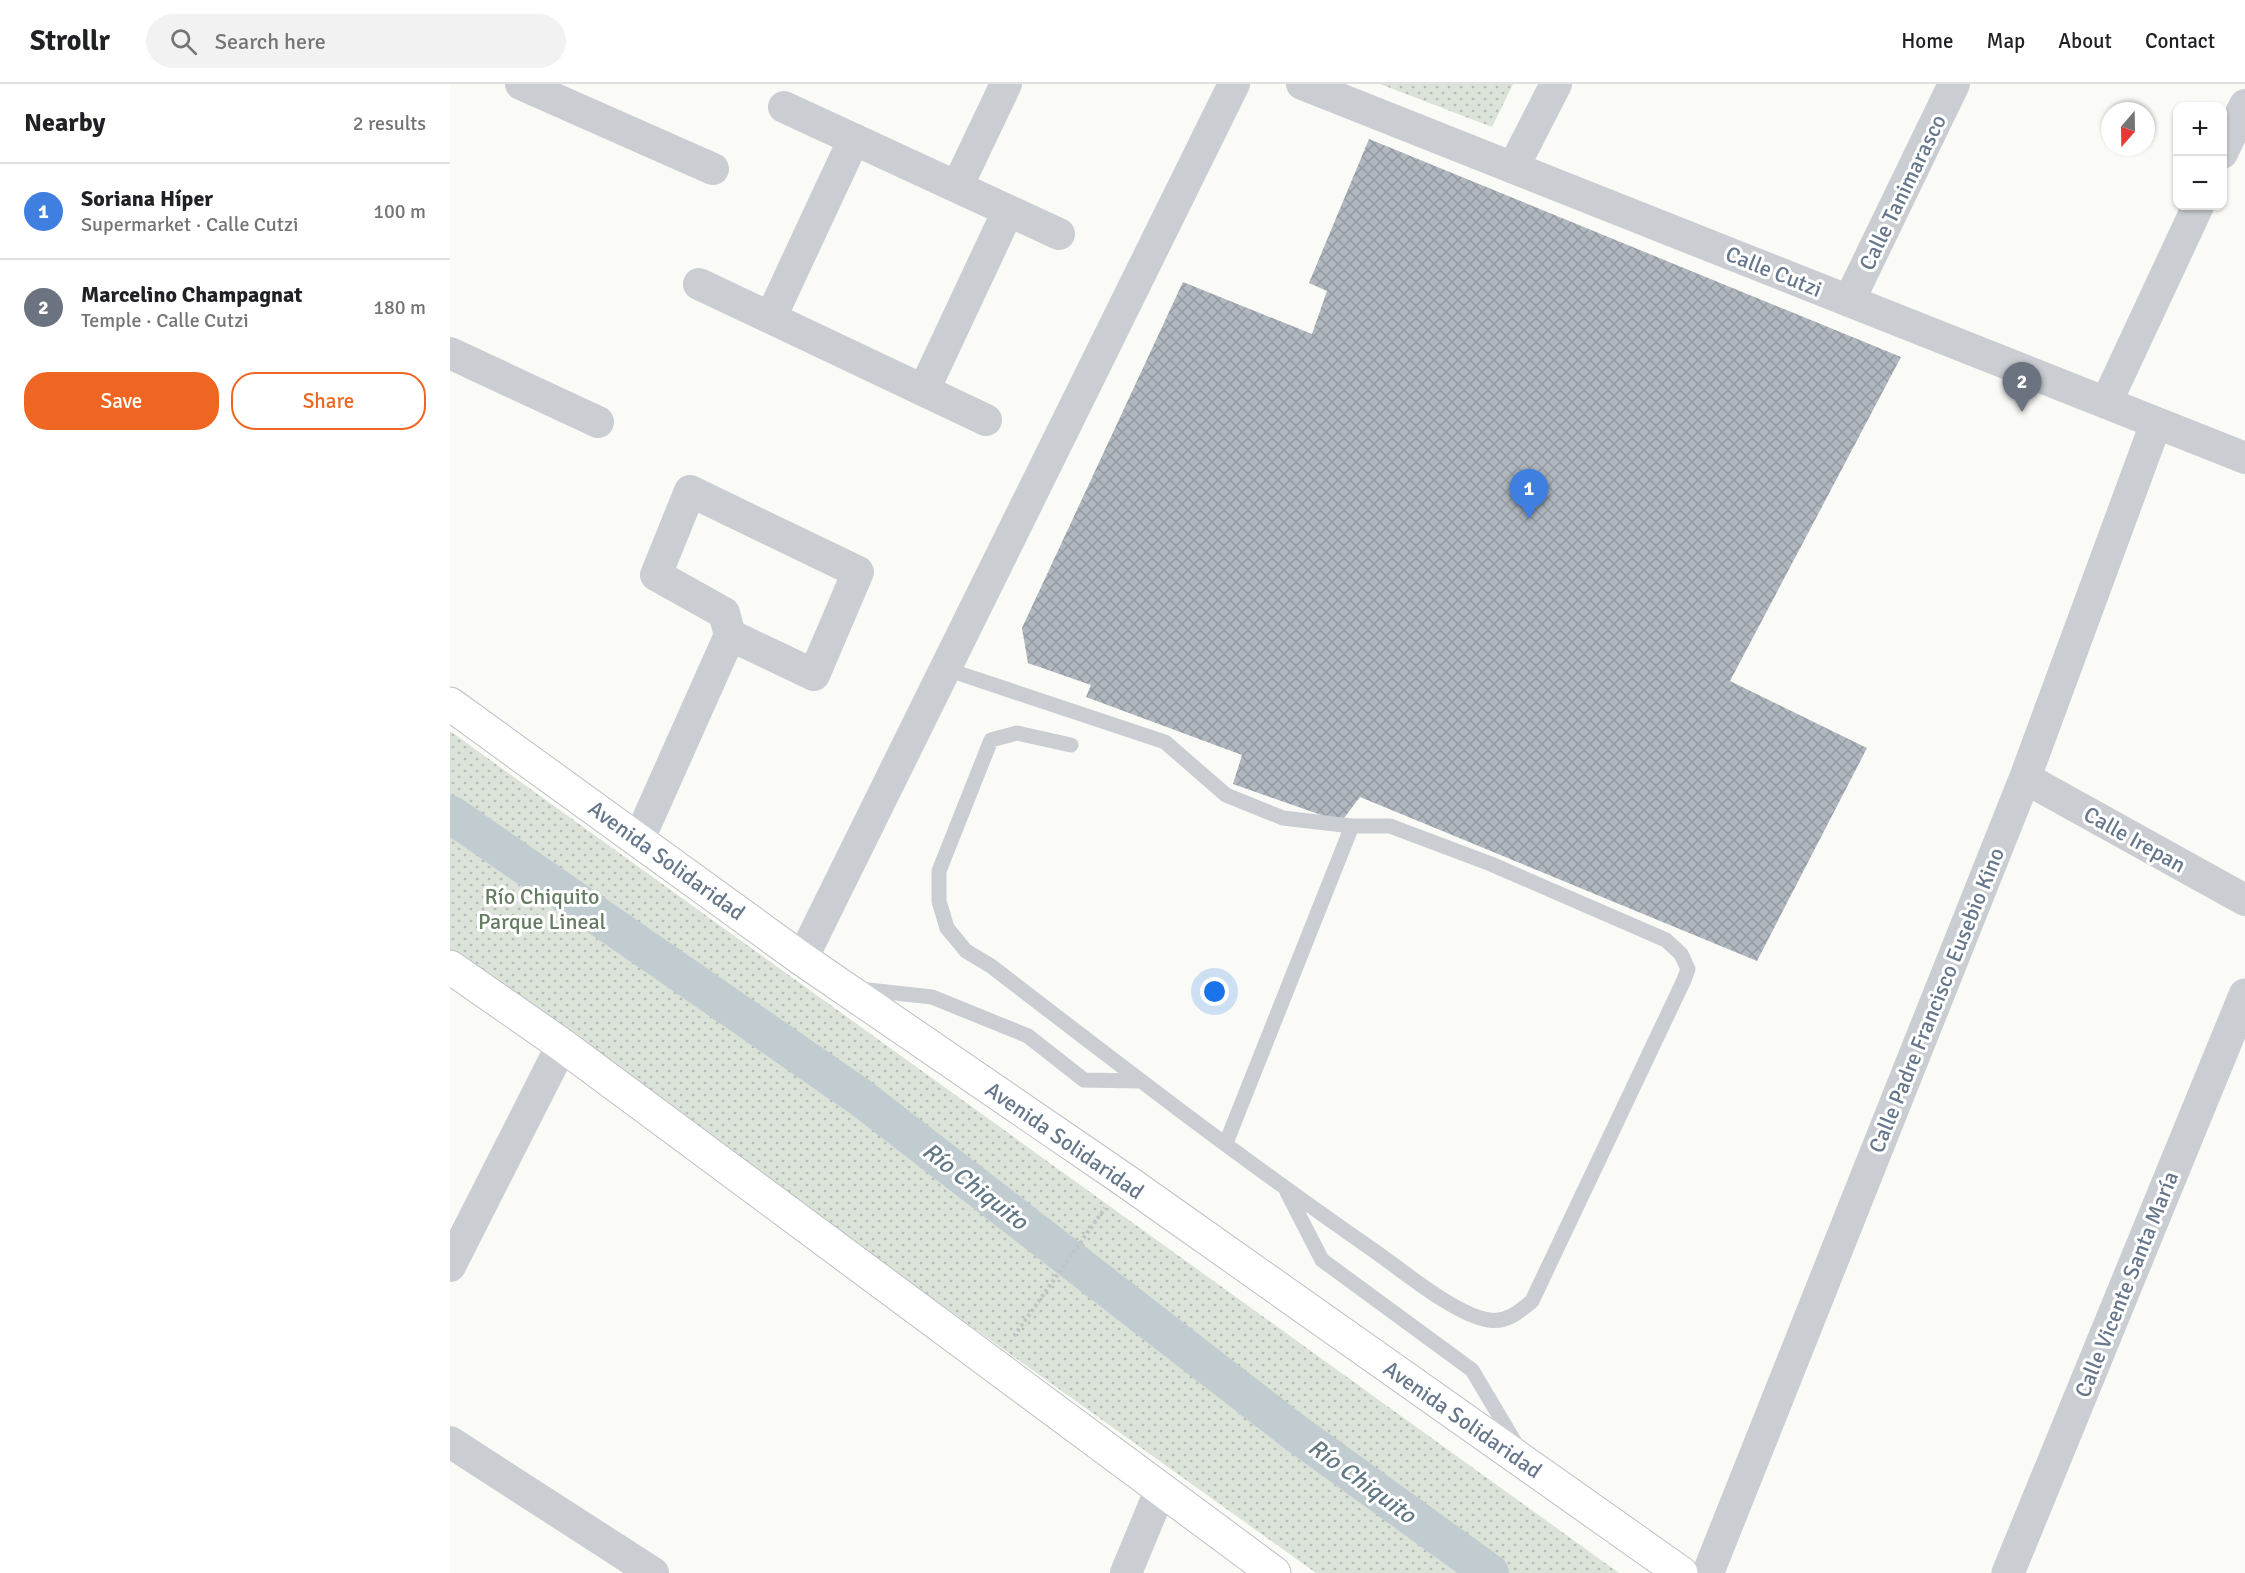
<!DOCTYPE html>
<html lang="en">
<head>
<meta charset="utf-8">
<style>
  body { margin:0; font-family:Signika,sans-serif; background:#f2f2f2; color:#202124 }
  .controls { position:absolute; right:18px; top:18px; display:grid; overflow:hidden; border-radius:12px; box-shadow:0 2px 4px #0004 }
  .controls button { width:54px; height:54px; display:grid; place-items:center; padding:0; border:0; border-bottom:2px solid #e0e0e0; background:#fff; color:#202124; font:30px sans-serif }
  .compass { position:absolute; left:1651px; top:18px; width:54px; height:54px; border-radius:50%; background:#fff; box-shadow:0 2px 4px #0004; rotate:200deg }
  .you { position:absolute; left:765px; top:908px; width:21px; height:21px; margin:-15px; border:4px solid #fff; border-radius:50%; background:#1a73e8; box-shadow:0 0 0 9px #1a73e833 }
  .badge { display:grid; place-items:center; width:39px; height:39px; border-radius:50%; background:#ef6622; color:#fff; font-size:20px; font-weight:700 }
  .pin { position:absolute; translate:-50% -50px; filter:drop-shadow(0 2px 3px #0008) }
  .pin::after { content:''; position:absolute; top:32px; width:21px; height:18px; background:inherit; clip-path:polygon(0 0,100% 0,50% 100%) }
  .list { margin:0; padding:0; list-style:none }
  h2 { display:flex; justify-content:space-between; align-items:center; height:78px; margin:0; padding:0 24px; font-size:26px }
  h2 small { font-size:20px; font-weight:400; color:#757577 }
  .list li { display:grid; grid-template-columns:39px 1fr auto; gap:18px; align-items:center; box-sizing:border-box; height:96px; padding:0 24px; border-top:2px solid #e0e0e0 }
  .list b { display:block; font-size:22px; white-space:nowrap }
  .list p { margin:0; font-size:20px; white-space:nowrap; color:#757577 }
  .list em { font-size:20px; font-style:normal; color:#757577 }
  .actions { display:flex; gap:12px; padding:18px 24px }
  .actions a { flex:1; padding:14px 0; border:2px solid #ef6622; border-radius:24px; text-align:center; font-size:21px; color:#ef6622 }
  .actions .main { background:#ef6622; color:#fff }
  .icon { flex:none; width:33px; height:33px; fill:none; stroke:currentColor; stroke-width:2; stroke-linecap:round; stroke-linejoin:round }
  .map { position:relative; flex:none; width:1795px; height:1489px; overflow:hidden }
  header { display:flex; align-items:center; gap:36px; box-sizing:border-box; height:84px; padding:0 30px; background:#fff; border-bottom:2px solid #e0e0e0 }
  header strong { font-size:28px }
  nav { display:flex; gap:33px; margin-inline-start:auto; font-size:21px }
  .search { width:420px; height:54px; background:#f2f2f2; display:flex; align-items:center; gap:15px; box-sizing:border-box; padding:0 21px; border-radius:33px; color:#757577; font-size:22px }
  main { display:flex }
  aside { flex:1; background:#fff }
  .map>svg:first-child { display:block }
  .park { fill:url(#park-dots) }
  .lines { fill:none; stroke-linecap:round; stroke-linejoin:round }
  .canal { stroke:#c1ccd1; stroke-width:38 }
  .building { fill:url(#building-cross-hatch) }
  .secondary-casing { stroke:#bcc0c6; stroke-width:35 }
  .path { stroke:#c1c4c6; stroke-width:4; stroke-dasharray:3 3; stroke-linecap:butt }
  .service { stroke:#cacdd1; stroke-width:15 }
  .minor { stroke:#cacdd1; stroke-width:32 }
  .tertiary { stroke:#cacdd1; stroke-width:33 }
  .secondary { stroke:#fff; stroke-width:33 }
  .labels { text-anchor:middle; stroke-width:6; stroke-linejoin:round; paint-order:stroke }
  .street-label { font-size:22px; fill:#67778b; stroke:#fff }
  .park-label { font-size:22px; fill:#657b62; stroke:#fff }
  .water-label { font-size:24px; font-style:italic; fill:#637885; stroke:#fff }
</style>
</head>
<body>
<header>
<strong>Strollr</strong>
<div class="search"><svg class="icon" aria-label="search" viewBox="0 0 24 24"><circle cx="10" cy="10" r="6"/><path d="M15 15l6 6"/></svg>Search here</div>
<nav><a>Home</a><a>Map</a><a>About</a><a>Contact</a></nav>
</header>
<main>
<aside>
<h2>Nearby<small>2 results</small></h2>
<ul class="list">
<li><span class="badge" style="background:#3f7fe0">1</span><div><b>Soriana Híper</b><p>Supermarket · Calle Cutzi</p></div><em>100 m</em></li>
<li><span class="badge" style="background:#6b7280">2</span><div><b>Marcelino Champagnat</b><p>Temple · Calle Cutzi</p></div><em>180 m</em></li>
</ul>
<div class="actions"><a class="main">Save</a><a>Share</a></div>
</aside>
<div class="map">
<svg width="1795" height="1489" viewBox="0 0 1795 1489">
  <defs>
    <pattern id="park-dots" width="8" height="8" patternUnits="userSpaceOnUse" patternTransform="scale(1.5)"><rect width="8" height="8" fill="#dbe2d8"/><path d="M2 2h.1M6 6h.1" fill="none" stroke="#b5bcb5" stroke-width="1.8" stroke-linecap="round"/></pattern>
    <pattern id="building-cross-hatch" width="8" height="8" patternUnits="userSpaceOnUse" patternTransform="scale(1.5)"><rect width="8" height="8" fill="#b0b7bf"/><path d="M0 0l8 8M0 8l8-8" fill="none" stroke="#939aa1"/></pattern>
  </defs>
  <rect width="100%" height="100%" fill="#fafaf7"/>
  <path class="park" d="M930,0H1063L1042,43Z
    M0,647L1169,1489H866L0,869Z"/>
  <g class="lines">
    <path class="canal" d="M0,730L410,1013L847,1350L1040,1489"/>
  </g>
  <path class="building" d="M919,55L1451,273L1280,597L1417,664L1307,877L910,713L891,738L783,700L792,671L636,613L641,601L578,579L572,544L733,198L862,250L877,207L859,199Z"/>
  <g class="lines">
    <defs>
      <path id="secondary" d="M0,620L352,875L676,1097L1231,1489
        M0,883L112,961L824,1489"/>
    </defs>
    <use href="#secondary" class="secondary-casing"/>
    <path class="path" d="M564,1252L655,1124"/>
    <path class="service" d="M496,585L715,658L776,711L833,734L902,742H940L1041,780L1216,856L1231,870L1238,885L1234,896L1082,1217C1070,1227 1057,1239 1039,1236C1005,1231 952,1186 923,1166C793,1076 667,979 541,882L516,867L497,844L489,817V787L541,656L567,649L621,661
      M409,905L482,913L578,952L634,996L689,997
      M776,1059L902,742
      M837,1108L872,1176L1022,1286L1069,1365"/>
    <path class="minor" d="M71,0L263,85
      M852,0L1795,374
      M334,23L609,150
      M1772,69L1795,21
      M1063,84L1106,0
      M507,103L556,0
      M249,200L536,336
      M1399,217L1504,0
      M321,233L404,55
      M0,269L148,338
      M474,306L558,127
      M1656,319L1748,122
      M240,407L408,488L364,591L280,551L274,529L206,491Z
      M1575,694L1795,816
      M189,755L280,551
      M352,875L784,0
      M0,1182L112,961
      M0,1358L203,1489
      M676,1489L710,1407
      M1258,1489L1575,694L1706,339"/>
    <path class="tertiary" d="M1558,1489L1795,911"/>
    <use href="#secondary" class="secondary"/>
  </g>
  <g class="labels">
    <g class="street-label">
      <text transform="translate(1452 108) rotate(-64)" y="8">Calle Tanimarasco</text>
      <text transform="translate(1324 187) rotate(22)" y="8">Calle Cutzi</text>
      <text transform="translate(1685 755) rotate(29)" y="8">Calle Irepan</text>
      <text transform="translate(217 776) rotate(36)" y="8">Avenida Solidaridad</text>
      <text transform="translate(1486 916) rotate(-68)" y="8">Calle Padre Francisco Eusebio Kino</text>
      <text transform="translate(615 1056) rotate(35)" y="8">Avenida Solidaridad</text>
      <text transform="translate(1676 1200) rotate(-68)" y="8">Calle Vicente Santa María</text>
      <text transform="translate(1013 1335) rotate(35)" y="8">Avenida Solidaridad</text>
    </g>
    <g class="park-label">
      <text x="92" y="820">Río Chiquito<tspan x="92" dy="25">Parque Lineal</tspan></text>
    </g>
    <g class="water-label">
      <text transform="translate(525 1102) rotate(38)" y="8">Río Chiquito</text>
      <text transform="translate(912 1397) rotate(36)" y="8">Río Chiquito</text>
    </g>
  </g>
</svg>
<div class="controls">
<button>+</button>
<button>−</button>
</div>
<svg class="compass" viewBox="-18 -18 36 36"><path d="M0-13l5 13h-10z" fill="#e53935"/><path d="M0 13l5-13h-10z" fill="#757577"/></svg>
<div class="you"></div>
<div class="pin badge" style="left:1079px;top:435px;background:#3f7fe0">1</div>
<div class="pin badge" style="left:1572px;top:328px;background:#6b7280">2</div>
</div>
</main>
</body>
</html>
